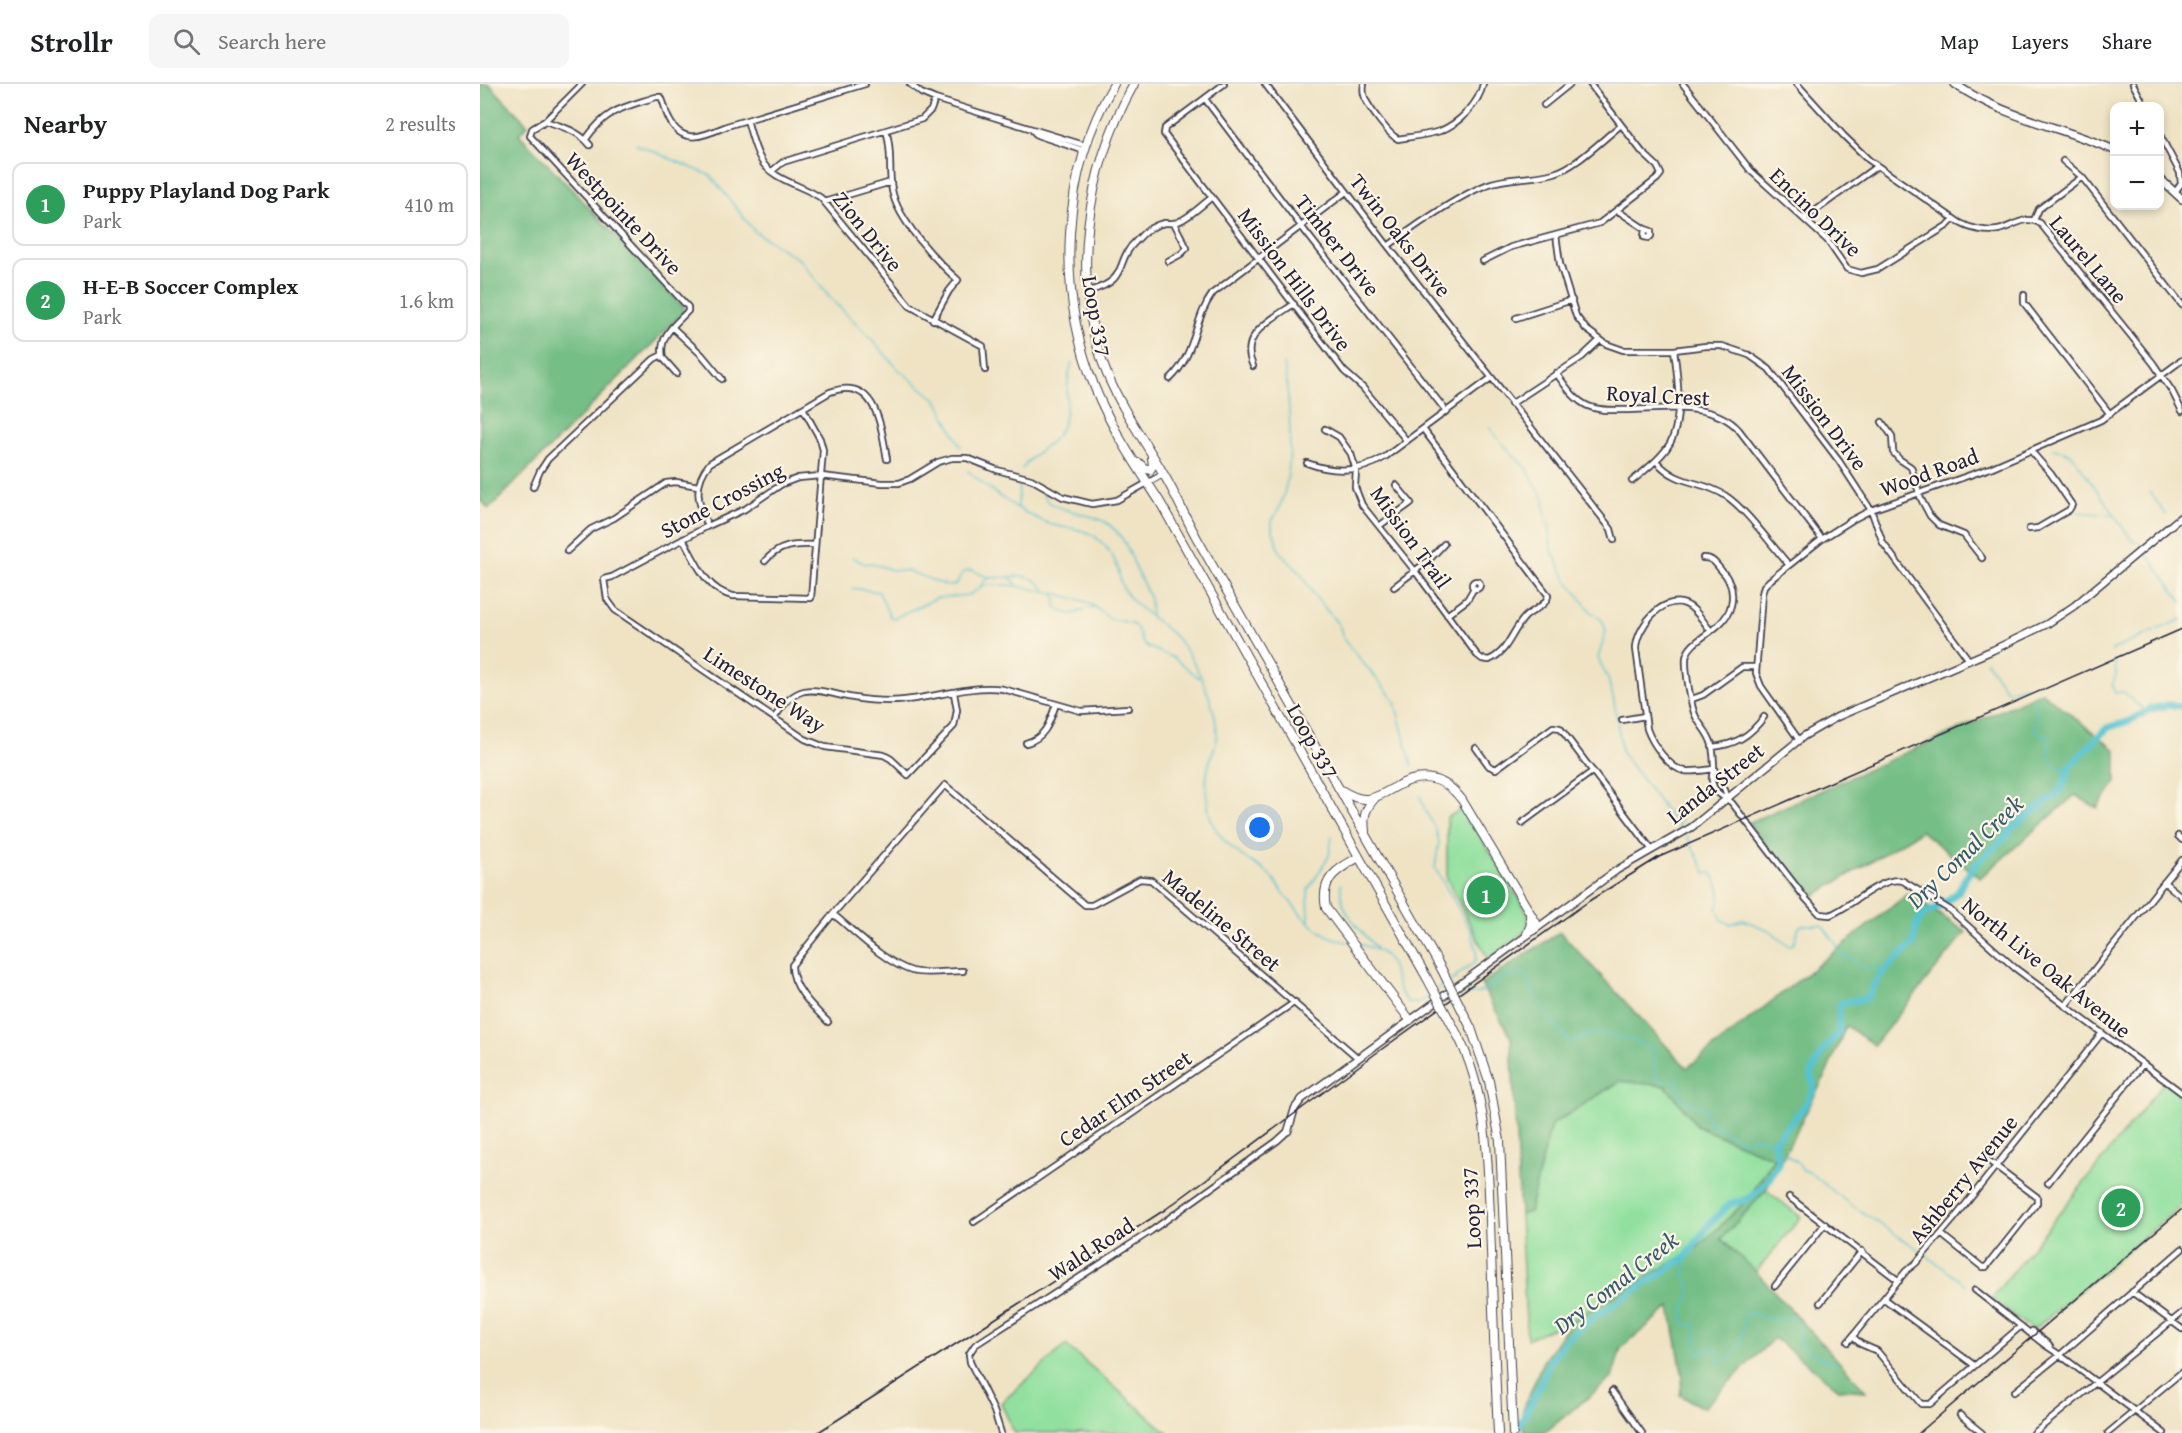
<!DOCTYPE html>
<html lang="en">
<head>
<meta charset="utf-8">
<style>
  body { margin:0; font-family:"Gentium Book Plus",serif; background:#f6f6f6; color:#202124 }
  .controls { position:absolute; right:18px; top:18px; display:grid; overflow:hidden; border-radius:12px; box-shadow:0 3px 9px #0003 }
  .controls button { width:54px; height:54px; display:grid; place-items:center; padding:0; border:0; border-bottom:2px solid #e0e0e0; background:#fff; color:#202124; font:30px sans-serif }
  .you { position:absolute; left:780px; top:744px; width:21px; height:21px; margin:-15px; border:4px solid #fff; border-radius:50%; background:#1a73e8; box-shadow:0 0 0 9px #1a73e833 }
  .badge { display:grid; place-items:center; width:39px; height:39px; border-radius:50%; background:#db2777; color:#fff; font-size:20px; font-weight:700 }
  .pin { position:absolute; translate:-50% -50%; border:3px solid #fff; box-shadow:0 2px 6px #0006 }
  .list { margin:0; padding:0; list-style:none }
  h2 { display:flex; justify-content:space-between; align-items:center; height:78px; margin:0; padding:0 24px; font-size:26px }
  h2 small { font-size:20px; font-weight:400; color:#757577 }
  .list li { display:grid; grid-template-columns:39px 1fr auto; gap:18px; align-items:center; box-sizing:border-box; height:84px; margin:0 12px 12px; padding:0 12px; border:2px solid #e0e0e0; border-radius:12px }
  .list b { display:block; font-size:22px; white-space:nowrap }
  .list p { margin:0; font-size:20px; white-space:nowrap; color:#757577 }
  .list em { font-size:20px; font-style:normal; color:#757577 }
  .icon { flex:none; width:33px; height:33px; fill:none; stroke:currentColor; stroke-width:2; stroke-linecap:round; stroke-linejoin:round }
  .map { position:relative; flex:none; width:1702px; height:1349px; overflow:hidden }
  header { display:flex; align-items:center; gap:36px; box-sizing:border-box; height:84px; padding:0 30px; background:#fff; border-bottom:2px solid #e0e0e0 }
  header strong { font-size:28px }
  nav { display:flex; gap:33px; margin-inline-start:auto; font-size:21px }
  .search { width:420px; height:54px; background:#f6f6f6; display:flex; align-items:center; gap:15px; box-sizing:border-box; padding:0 21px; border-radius:12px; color:#757577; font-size:22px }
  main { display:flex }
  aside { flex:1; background:#fff }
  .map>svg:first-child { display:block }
  .green { fill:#91e09f; stroke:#5a816d; stroke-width:1.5 }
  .forest { fill:#74be86; stroke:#4b7060; stroke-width:1.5 }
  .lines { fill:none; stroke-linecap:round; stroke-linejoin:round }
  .stream { stroke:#57c3d0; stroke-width:1.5 }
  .river { stroke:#57c3d0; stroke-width:7 }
  .minor-casing { stroke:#413f50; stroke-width:8 }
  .tertiary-casing { stroke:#413f50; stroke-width:9 }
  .secondary-casing { stroke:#413f50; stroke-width:10 }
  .primary-casing { stroke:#413f50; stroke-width:10 }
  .minor { stroke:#fff; stroke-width:4.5 }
  .tertiary { stroke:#fff; stroke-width:6 }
  .secondary { stroke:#fff; stroke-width:7 }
  .primary { stroke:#fff; stroke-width:8 }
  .rail { stroke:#22223b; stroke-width:1.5 }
  .primary-bridge-casing { stroke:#413f50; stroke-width:10; stroke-linecap:butt }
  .primary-bridge { stroke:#fff; stroke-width:8 }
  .labels { text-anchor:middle; stroke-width:4.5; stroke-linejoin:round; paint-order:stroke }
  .street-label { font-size:22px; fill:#22223b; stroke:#fcf5e5 }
  .water-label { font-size:24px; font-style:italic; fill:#355a6f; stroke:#fcf5e5 }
</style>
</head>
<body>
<header>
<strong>Strollr</strong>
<div class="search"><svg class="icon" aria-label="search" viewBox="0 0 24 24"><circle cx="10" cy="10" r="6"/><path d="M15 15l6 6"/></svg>Search here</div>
<nav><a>Map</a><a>Layers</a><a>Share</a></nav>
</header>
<main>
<aside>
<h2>Nearby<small>2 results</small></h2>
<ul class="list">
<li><span class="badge" style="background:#2e9e5b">1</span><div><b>Puppy Playland Dog Park</b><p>Park</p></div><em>410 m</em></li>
<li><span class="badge" style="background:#2e9e5b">2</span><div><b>H-E-B Soccer Complex</b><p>Park</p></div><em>1.6 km</em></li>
</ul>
</aside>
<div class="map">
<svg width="1702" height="1349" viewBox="0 0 1702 1349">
  <rect width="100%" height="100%" fill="#fcf5e5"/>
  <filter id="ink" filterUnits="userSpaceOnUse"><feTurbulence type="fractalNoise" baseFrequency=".0167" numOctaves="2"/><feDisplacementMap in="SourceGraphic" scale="12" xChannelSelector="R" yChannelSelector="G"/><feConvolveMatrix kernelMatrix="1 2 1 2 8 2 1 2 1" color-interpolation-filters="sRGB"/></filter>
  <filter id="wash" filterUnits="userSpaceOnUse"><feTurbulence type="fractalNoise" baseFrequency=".008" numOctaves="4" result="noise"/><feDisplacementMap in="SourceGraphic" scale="24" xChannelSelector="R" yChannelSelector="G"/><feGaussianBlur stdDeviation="1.35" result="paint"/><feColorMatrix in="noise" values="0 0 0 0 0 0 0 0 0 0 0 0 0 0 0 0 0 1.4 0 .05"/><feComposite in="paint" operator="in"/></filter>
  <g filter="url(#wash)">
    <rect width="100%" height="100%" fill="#efe3c4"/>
    <path class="green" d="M983,724L1046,826L1049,835L1047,846L1008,875L967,795V734Z
      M1140,997L1186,1002L1218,1043L1294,1074L1269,1114L1217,1164L1092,1236L1047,1255L1040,1131L1049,1128L1071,1041Z
      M1685,997L1702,1010V1121L1553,1246L1511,1215Z
      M1286,1106L1321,1133L1276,1188L1241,1155Z
      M586,1261L688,1349H534L521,1319Z"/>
    <path class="forest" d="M0,0H9L48,41L39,50L206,226L9,425L0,416Z
      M1562,608L1636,666V698L1617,724L1595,711L1500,794L1441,747L1329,815L1268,739Z
      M1428,810L1486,848L1394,961L1366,942L1347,988L1286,1106L1241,1155L1276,1188L1386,1307L1359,1305L1294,1254L1223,1324L1200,1311L1203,1293L1190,1223L1141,1264L1132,1294L1064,1349H1044L1042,1329L1062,1279L1092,1236L1217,1164L1269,1114L1294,1074L1218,1043L1186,1002L1140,997L1071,1041L1049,1128L1040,1131L1031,954L1001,900L1080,848L1207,984Z"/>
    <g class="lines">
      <path class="stream" d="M156,60L231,92L275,148L320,176L350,214L389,252L418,285L457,316L481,363
        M804,279C810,322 818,400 792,437V444L800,468L821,490L833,510L859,541L864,556L914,615L932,682
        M1009,343L1020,357L1047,385L1064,415L1065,430L1070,445L1071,466L1087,496L1111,528L1122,536L1126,547L1118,574L1128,595L1134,617L1142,669L1199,744
        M1573,365L1584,367L1592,371L1635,431
        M542,385C553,367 575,361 583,340C590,320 584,299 592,279
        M488,387C512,409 537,426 567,439C584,446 603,442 618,455C627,462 635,474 638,485C640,492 640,501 644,506C660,530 686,539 703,562C719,584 738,626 737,654C736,663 731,671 729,680C724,698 726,720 732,738C737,750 751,764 762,772C773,780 786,785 794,796C813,822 834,853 868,858
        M563,407C562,427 610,428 625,438C646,451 649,470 659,491C662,499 668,508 670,516C671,522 670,528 671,534
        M1670,408L1686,431
        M538,423L539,403
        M1598,428L1634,431L1652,456L1660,459
        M1667,470L1702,518
        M372,473L385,480L390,479L412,486L428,487L465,501L472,502L477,499L482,489L491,486C497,488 503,492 509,493C532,497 548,482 566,507
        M529,492L538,502
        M372,504L399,508L410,533L414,534L457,514L489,511L505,501H530L573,509L576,515V523C593,537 599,525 615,523L630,535L651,539L657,544L662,558L668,563L694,574L719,594
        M498,506L505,496L512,494
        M574,509L604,517L615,523
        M1632,568V566L1702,535
        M1634,576L1636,591L1632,602L1635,609L1644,608L1666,628
        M1506,577L1527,607L1546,602
        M1553,615L1558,629L1555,647L1566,651L1569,655L1570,677L1579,685L1590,683
        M940,712L946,728L956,746L959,758L955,784L991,847L997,867L996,877L976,892V895L970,896
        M1199,741L1201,734
        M1206,751L1226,789H1231C1240,800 1242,813 1237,825L1242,836L1250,840L1263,836L1291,847L1307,861H1312L1315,857L1319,843L1323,841H1342L1356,860L1360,870L1375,876L1385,885L1405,886
        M861,800C858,827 880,845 896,864
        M829,837L828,806L849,772L852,752
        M876,860C927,868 904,895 929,919H939L952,910
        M982,903L988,910C1013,911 1018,886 1044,891L1072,939L1090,958C1098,957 1101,954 1108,951C1123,946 1161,957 1173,966L1177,996H1197L1202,1016L1224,1023L1228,1038L1262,1057L1276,1053L1294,1058
        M958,905L966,899
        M1295,1064L1317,1078L1323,1086L1329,1088L1367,1118L1442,1168
        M1447,1172L1486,1201
        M1206,1173C1208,1183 1205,1187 1205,1195L1210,1200C1210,1203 1211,1207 1210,1210C1208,1222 1198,1228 1206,1240L1216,1242L1214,1254L1219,1256L1216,1262L1217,1268L1220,1269L1231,1264L1236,1266L1238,1269L1237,1274L1240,1278L1243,1277L1260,1262C1260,1250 1265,1240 1266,1228L1268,1227L1288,1236L1312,1233C1323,1241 1315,1256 1324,1264C1331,1270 1347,1276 1356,1280"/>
      <path class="river" d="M1035,1349L1059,1304L1070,1277L1085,1257L1114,1233L1206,1173L1231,1138L1251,1119C1275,1118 1287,1098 1299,1079L1294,1058L1325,1022L1334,1005L1331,989L1343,967L1359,948V924L1362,919L1387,914L1400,891L1433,860L1436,842L1444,830L1459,823L1478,808L1484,796L1496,780L1527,752L1531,744L1576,711L1583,702L1590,682L1627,644L1649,637L1671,625L1689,621L1702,622"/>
    </g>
  </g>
  <g filter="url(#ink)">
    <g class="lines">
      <defs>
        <path id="minor" d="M102,0L65,37L52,45L50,52L208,223V227C194,241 178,253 183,274L197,290
          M430,0L441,9L455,15L607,62
          M744,0L685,44L684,50L864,287L883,304L927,357
          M785,0L908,162L1131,445L1134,456
          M884,0C883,5 883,9 885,14C889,24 909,51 918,55C931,53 947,51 960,47C978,40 999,20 1003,0
          M1203,0L1271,87L1347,156L1367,185L1381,189L1398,185L1468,141L1474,135
          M1317,0L1364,52L1389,76L1480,139C1491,145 1506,148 1518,146C1533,143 1545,130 1560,139L1673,279L1692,307L1702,327
          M1653,0L1665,22
          M725,15L821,142L966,327
          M1064,21L1090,0
          M267,36C271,49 274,64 281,76C293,97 323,101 341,114L430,222L503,262L505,286
          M65,37C81,42 99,47 110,61
          M406,46C413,69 408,85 412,106C417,135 456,177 478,196L469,207L453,236
          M553,47L557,51L605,67
          M1680,51L1700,89L1701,100L1695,108
          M106,55C127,25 142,24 176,13H181C185,20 185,28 189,35C203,63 226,51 247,42L385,0
          M1583,77L1602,93L1702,221
          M292,87L303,78L442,35L451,26L455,15
          M344,118L411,98
          M1138,127L1165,145L1164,153L1169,154L1171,152V147L1165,145
          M1324,135L1397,82
          M1554,136L1559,125L1602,93
          M1076,151L1080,180L1096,232L1106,245L1126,260L1143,266H1194L1226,262H1242L1269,271L1289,285L1359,377L1391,426L1403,459L1489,576
          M908,162C935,142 974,114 1006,101C1028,92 1051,96 1074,89C1096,83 1122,56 1141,41
          M688,177L701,170L707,164L694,139
          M1003,177L1031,163L1120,139L1177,95L1181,90L1177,82L1162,68L1110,0
          M609,207C651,196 633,178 657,156C664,148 674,141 684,139C689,139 694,140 698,138C710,133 722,121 732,113
          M1544,211V219L1630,330
          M1036,234L1092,216
          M192,243L222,271L242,295
          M773,282C758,251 792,235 814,220
          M1076,289C1085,301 1094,316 1108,322C1119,327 1132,326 1144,326C1180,326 1233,316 1259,346L1342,455
          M690,295C717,269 713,236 733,209L866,108
          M1031,320L1102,273L1120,256
          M1402,338L1412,352L1413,368L1419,375L1431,383L1441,415L1450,432L1459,441L1484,451L1502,474
          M845,345L859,353L871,370L876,386L875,403L882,421L935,487L997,571L1002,575L1009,576C1029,567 1031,548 1045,533C1052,526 1068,521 1068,511L943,345
          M1176,377C1199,403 1221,395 1246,412C1266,425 1292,462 1309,481
          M827,379C854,389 880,389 905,373L1011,294
          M1152,397C1164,387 1178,377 1187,364C1204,341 1198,293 1194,266
          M53,403L60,387L68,375L174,275L182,271
          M228,442C218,420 212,400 230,379L350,308C397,291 401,344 407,375
          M899,442L931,419L916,401
          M1549,445L1558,444L1589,426L1592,421L1571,390L1551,367
          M203,455C216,477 225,506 253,512L331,514L343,366L340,355L323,324
          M87,467L111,445L134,434L186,399L196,398L218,402
          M1223,474C1232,473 1236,480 1241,486C1249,494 1253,503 1252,515C1250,547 1209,552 1206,574C1205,585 1211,624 1216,633C1221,643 1229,649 1232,661C1233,667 1234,677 1234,683C1233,690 1230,693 1233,701C1236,711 1245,712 1252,719L1326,815L1340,830L1350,831C1371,823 1402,791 1423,797L1470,826L1535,884L1702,1009
          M285,477C299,461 315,460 335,461
          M992 501a4 4 0 1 1 8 0a4 4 0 1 1-8 0Z
          M914,503L949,476L964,460
          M967,531L987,516L994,504
          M1231,547C1224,539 1216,524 1205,520C1182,511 1156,544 1156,565L1167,645C1172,659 1189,685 1205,687C1214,688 1225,686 1234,685
          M474,609L477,626L474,642L428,691L411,675L404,671L345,663L325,655L135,526L127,515L124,495L132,493L228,442L265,425L302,400L318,394L341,392L402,399H419L430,395L458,378L472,374H487L517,386L551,395L583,413L612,420L637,416L683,390
          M1212,615L1223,611L1262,583H1276
          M294,634C303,622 309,611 324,607C340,604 358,612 374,614C385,616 398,617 410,617C448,617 485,600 523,605L601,627L648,624
          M1142,636L1165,632
          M1319,656L1281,602L1276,589L1282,510L1284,502L1289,497L1342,455L1372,436L1391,426L1510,384L1621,336L1702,276
          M546,659C566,654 570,637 576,620
          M1232,663C1255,661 1270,652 1284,633
          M996,664L1009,682L1016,685L1073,643L1080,644L1172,766
          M1234,685L1245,706L1248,715
          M1042,739L1113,687
          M1698,752L1702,756
          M1684,798L1702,813
          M353,830C374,847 405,879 432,887C447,891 467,887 483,887
          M1585,922L1702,776
          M348,938C334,924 311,903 312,881L353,830L465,701L605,821H612L660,795L671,796L878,974
          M1568,1099L1663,980
          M1309,1113L1419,1197
          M494,1138L815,918
          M1461,1150L1502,1183H1506L1557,1119V1113L1509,1077
          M1295,1202L1345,1140
          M1495,1206L1565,1261L1580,1271L1684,1349
          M1652,1208L1702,1245
          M1404,1215L1494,1281
          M1340,1219L1382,1167
          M1552,1247L1567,1259L1570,1263
          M1373,1253L1381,1260L1397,1267L1441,1320H1450L1541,1242
          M1368,1258L1426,1187L1436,1179L1473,1136L1622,949
          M1132,1307L1162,1349
          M1534,1308L1580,1271L1702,1165
          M1480,1331L1502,1349
          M521,1349L514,1327L490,1278L489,1270L495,1261L671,1147L797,1057L808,1047
          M1554,1349L1702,1229
          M1628,1349L1702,1288"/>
        <path id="tertiary" d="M808,1047L815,1024L822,1015L1137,786L1212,743L1324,652L1357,633L1513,566L1567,540L1594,522L1702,432"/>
        <path id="secondary" d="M1475,0C1522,33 1582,43 1634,66
          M1680,95L1702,115"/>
        <path id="primary" d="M634,0C581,89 576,208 615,304C631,344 657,382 680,418L947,894
          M654,0C606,86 589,197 627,290C642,326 664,356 683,389C696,411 706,435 719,458L962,886
          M659,379L664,384L670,386L673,381L672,374
          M861,706C869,711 878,716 887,715C898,714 908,707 917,702C942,688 965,693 982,716L1058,842
          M885,747C883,732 885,725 895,714
          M879,773C856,786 840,795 846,824L930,936
          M1047,850L1051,840L1050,832
          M991,944L1009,997L1020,1057L1033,1349
          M977,950C1011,1015 1008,1094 1011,1166C1013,1227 1015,1288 1018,1349"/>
      </defs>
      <use href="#minor" class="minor-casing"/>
      <use href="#tertiary" class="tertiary-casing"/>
      <use href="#secondary" class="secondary-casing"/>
      <use href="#primary" class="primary-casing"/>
      <use href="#minor" class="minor"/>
      <use href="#tertiary" class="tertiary"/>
      <use href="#secondary" class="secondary"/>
      <use href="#primary" class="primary"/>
      <path class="rail" d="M337,1349L686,1125L895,970L1109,817L1179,773L1702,545
        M1439,1349L1702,1125"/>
      <defs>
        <path id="primary-bridge" d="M962,886L991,944
          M947,894L977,950"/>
      </defs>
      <use href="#primary-bridge" class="primary-bridge-casing"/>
      <use href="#primary-bridge" class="primary-bridge"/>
    </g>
  </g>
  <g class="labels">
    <g class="street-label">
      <text transform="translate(1336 128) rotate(44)" y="8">Encino Drive</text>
      <text transform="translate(144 129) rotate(47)" y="8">Westpointe Drive</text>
      <text transform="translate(388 147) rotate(51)" y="8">Zion Drive</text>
      <text transform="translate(921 151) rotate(52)" y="8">Twin Oaks Drive</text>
      <text transform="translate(858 161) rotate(52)" y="8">Timber Drive</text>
      <text transform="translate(1609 175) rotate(50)" y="8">Laurel Lane</text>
      <text transform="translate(815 195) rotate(53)" y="8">Mission Hills Drive</text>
      <text transform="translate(617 232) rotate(80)" y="8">Loop 337</text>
      <text transform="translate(1178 311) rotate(3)" y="8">Royal Crest</text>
      <text transform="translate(1345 333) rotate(53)" y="8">Mission Drive</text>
      <text transform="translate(1449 388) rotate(-20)" y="8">Wood Road</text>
      <text transform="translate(242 416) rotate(-28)" y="8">Stone Crossing</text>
      <text transform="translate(931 453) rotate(54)" y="8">Mission Trail</text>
      <text transform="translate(285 605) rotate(33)" y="8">Limestone Way</text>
      <text transform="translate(833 657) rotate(61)" y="8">Loop 337</text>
      <text transform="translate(1235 699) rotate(-38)" y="8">Landa Street</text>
      <text transform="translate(742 836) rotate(40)" y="8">Madeline Street</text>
      <text transform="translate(1567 883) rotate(39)" y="8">North Live Oak Avenue</text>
      <text transform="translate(645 1014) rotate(-34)" y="8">Cedar Elm Street</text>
      <text transform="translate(1483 1095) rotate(-51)" y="8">Ashberry Avenue</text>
      <text transform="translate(991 1124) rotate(-93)" y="8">Loop 337</text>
      <text transform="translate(611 1165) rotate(-33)" y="8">Wald Road</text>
    </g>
    <g class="water-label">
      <text transform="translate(1485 768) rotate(-44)" y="8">Dry Comal Creek</text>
      <text transform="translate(1136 1199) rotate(-38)" y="8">Dry Comal Creek</text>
    </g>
  </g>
</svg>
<div class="controls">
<button>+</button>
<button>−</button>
</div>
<div class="you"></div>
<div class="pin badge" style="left:1006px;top:811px;background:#2e9e5b">1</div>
<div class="pin badge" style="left:1641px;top:1124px;background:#2e9e5b">2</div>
</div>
</main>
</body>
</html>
